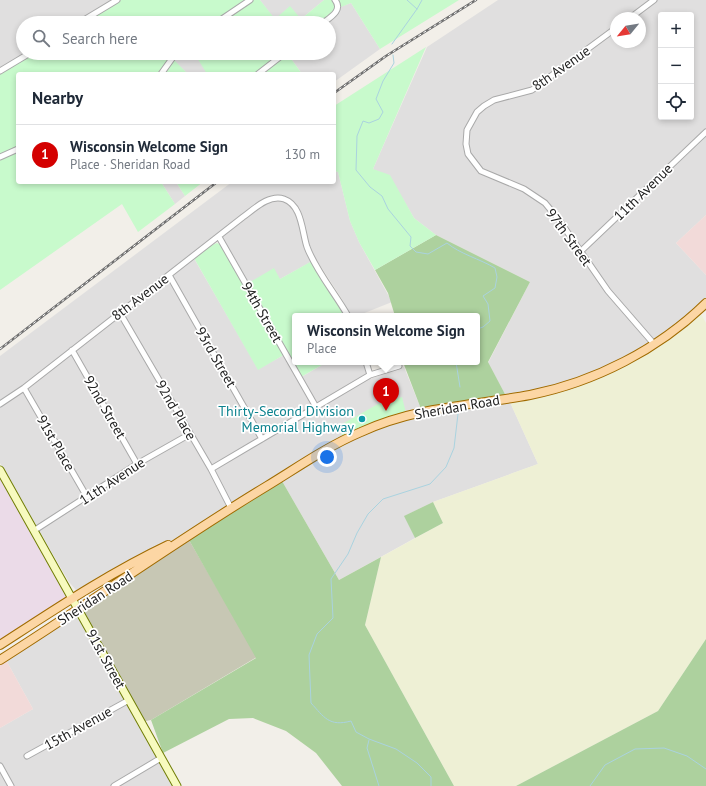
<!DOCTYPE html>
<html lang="en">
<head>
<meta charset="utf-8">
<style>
  body { margin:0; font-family:"PT Sans",sans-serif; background:#f6f6f7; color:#1f2937 }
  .controls { position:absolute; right:12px; top:12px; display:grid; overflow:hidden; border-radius:4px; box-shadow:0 2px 6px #0003 }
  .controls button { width:36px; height:36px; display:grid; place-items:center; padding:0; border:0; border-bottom:1px solid #e0e1e3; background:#fff; color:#1f2937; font:20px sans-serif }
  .compass { position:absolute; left:610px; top:12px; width:36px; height:36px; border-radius:50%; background:#fff; box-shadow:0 2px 6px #0003; rotate:240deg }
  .you { position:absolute; left:327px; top:457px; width:14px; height:14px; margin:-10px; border:3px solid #fff; border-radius:50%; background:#1a73e8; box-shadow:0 0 0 6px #1a73e833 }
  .badge { display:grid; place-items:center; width:26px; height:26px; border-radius:50%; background:#d40000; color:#fff; font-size:13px; font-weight:700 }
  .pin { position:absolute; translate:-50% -33px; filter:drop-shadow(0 1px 2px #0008) }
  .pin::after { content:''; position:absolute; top:21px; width:14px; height:12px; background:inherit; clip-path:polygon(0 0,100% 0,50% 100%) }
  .popup { position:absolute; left:292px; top:313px; width:188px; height:52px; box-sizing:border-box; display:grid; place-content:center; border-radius:4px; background:#fff; filter:drop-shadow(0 1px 3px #0005); font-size:13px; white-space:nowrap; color:#747a83 }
  .popup b { font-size:15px; color:#1f2937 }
  .popup::after { content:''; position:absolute; left:50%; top:100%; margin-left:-8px; border:8px solid transparent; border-top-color:#fff }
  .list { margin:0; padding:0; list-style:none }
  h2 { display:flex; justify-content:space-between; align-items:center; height:52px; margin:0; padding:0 16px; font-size:17px }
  h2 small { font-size:13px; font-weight:400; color:#747a83 }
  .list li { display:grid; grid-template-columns:26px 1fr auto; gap:12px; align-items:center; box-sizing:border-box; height:60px; padding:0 16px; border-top:1px solid #e0e1e3 }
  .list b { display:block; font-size:15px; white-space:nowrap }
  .list p { margin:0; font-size:13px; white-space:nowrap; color:#747a83 }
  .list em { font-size:13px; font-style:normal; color:#747a83 }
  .icon { flex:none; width:22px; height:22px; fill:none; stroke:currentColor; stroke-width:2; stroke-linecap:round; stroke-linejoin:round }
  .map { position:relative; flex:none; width:706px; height:786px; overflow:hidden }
  .search { position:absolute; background:#fff; box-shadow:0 2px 6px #0003; left:16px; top:16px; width:320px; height:44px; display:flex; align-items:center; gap:10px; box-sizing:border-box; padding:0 14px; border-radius:22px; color:#747a83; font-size:15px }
  .panel { position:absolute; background:#fff; box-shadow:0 2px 6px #0003; left:16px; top:72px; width:320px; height:112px; border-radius:4px }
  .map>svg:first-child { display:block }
  .residential { fill:#e0dfdf; fill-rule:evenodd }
  .commercial { fill:#f2dad9 }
  .industrial { fill:#ebdbe8 }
  .construction { fill:#c7c7b4 }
  .farmland { fill:#eef0d5 }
  .forest { fill:#add19e }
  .park { fill:#c8facc }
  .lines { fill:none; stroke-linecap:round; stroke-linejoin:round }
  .stream { stroke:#aad3df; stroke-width:1 }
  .street-casing { stroke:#a9a9a9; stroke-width:7 }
  .secondary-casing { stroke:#707d05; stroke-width:9 }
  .primary-casing { stroke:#a06b00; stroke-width:10 }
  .street { stroke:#fff; stroke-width:5 }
  .secondary { stroke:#f7fabf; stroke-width:7 }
  .primary { stroke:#fcd6a4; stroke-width:8 }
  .rail-casing { stroke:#707070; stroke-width:2.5 }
  .rail { stroke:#fff; stroke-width:1; stroke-dasharray:3; stroke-linecap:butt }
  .culture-dot { fill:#0f9aa8; stroke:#fff; stroke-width:1.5 }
  .labels { text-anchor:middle; stroke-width:3.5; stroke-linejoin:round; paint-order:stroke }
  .street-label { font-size:14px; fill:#222; stroke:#fff }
  .culture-label { font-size:14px; fill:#0d838f; stroke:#fff; text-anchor:end }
</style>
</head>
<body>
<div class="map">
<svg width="706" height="786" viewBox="0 0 706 786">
  <rect width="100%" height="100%" fill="#f2efe9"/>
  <path class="residential" d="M0,0H112L74,23H23V53H25L0,68Z
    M260,0H324L301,19L275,20Z
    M498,0H706V215L676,243L706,275V300L672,327L629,356L615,364L553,387L506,396L488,363L530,282L436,235L414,218L400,194L373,169L427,47ZM661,15H691V117H661ZM616,18H640V42H616Z
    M351,3L380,49L334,82V74H302L287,53H329V23H326L338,13L340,7Z
    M177,53H194L208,73L188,74L171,58Z
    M334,171L338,172L350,221L359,242L392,302L357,316H350L342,299L316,259L280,279L248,284L220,234L192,255L258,369L284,355L298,379L327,362H363L370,379L404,367L421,409L337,427L344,438L223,508L195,529L135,559L79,591L76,590L69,582L0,463V356L232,182H334Z
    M161,182H176L185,196L175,204Z
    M509,400L538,464L433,502L405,516L415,538L339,580L282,481L328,452L355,438L416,415Z
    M74,617L80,619L173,786H0V728L33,709L6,660Z"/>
  <path class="commercial" d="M706,215V275L676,243Z
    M6,660L33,709L0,728V665Z"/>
  <path class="industrial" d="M0,473L67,595L64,599L0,641Z"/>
  <path class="construction" d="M211,521L189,540L257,657L151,720L141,722L78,610Z"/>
  <path class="farmland" d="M700,312L706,323V639L658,711L516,786H454L365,625L381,557L443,523L433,502L538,464L509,400L608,373L624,366L657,348L684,327Z"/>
  <path class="forest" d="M436,235L530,282L488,362L506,396L448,403L421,409L403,362H477V316H395L388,293L375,270Z
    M282,481L339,580L381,557L365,625L454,786H342L316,753L286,731L253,718L229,719L163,753L151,720L256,658L189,540Z
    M433,502L443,523L415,538L404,516Z
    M706,639V786H516L658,711Z"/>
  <path class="park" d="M121,0H248L211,23H83Z
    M251,0H260L275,19L290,6L301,19L324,0H459L380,49L351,3L336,9L320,23H218Z
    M426,47L373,169L390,175L414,218L436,235L375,270L359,242L350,221L338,172L334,171V106Z
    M34,53H176L172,58L188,74H18V182H161L175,204L138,232L122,204L0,290V74Z
    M194,53H287L302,74H268L264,67L255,74H207Z
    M176,182H203L185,196Z
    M217,243L221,245L245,285L274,268L280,279L312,261L346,316H295V362H327L301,377L287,353L258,370L194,258L210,246Z
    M402,397L406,413L344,438L337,427L378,404Z"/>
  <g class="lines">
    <path class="stream" d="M407,0L417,9
      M392,44L417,9L422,0
      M393,55L394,63L383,81L376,99L383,112L379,119L369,123L363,121L357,136L356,170L370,187L382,196L388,209L411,237L410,246L416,252L428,254L447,243C460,254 480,259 495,268L497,277L495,288L483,296L488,304L490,321L483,327L477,329
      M456,362L460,387
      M369,740L367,748L379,786
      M431,786V777L417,763L396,749L369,739L356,732L351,721C329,727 324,717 311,703L309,655L317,634L333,618L331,579L348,554L357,533L368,514L383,499L430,484L446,467L454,448L458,414
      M590,786L605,765L635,749L664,748L687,756L706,769"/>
    <defs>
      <path id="street" d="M630,18L654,0
        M79,23L117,0
        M216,23L250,0
        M323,23C331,17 343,10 335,0
        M616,28L532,90L494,100L484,106L477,112L467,130L466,144L468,154L481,171L524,189L545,203L559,220L608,291L654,344
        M0,71L30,53
        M161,74L176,53
        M258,74L285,53
        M0,157L18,149
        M219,237L316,407
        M580,252L706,132
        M169,275L262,439
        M120,313L211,469L231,508
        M72,350L137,464
        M366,362L370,375
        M24,388L87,497
        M0,404L24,388L243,217C254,209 269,194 284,199C302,205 302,232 307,247C316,271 335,293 348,316
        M211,469L370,375L399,366
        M35,530L137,464L190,434
        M27,756L129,700
        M0,766L11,786
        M114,786L161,758"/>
      <path id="secondary" d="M0,470L177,786"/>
      <path id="primary" d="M0,645C54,610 109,573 168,545
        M0,660C90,603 176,541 267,486C298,467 328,446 361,432C418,406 471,406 530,395C595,382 659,349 706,303"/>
    </defs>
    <use href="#street" class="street-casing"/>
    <use href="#secondary" class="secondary-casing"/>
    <use href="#primary" class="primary-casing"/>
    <use href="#street" class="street"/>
    <use href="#secondary" class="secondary"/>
    <use href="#primary" class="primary"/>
    <defs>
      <path id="rail" d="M334,93L386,56L476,0
        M0,349L217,182"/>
    </defs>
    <use href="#rail" class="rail-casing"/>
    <use href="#rail" class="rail"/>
  </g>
  <circle class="culture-dot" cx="362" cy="419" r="4"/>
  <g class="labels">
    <g class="street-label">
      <text transform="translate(561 68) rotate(-35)" y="5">8th Avenue</text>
      <text transform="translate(643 192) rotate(-44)" y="5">11th Avenue</text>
      <text transform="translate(569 237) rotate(54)" y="5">97th Street</text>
      <text transform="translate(140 297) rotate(-37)" y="5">8th Avenue</text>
      <text transform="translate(262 312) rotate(60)" y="5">94th Street</text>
      <text transform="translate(216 357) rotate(60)" y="5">93rd Street</text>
      <text transform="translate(105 407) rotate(60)" y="5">92nd Street</text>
      <text transform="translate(457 407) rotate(-10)" y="5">Sheridan Road</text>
      <text transform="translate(176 410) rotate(60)" y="5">92nd Place</text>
      <text transform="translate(56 443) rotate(60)" y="5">91st Place</text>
      <text transform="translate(112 481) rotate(-33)" y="5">11th Avenue</text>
      <text transform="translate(95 598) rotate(-33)" y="5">Sheridan Road</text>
      <text transform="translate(106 659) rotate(61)" y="5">91st Street</text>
      <text transform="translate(78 728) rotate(-29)" y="5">15th Avenue</text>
    </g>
    <g class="culture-label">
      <text x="354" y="416">Thirty-Second Division<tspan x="354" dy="16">Memorial Highway</tspan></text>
    </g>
  </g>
</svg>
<div class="controls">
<button>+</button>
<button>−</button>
<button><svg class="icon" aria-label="locate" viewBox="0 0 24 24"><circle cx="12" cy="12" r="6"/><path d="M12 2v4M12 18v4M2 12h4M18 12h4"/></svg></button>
</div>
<svg class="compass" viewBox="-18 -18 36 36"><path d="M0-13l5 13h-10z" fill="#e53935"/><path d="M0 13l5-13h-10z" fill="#747a83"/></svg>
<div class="you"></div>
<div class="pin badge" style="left:386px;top:411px">1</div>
<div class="popup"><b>Wisconsin Welcome Sign</b>Place</div>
<div class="search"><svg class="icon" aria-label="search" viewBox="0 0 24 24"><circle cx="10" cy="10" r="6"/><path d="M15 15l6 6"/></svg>Search here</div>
<section class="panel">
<h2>Nearby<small></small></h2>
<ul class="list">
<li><span class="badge">1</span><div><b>Wisconsin Welcome Sign</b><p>Place · Sheridan Road</p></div><em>130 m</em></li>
</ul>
</section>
</div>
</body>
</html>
